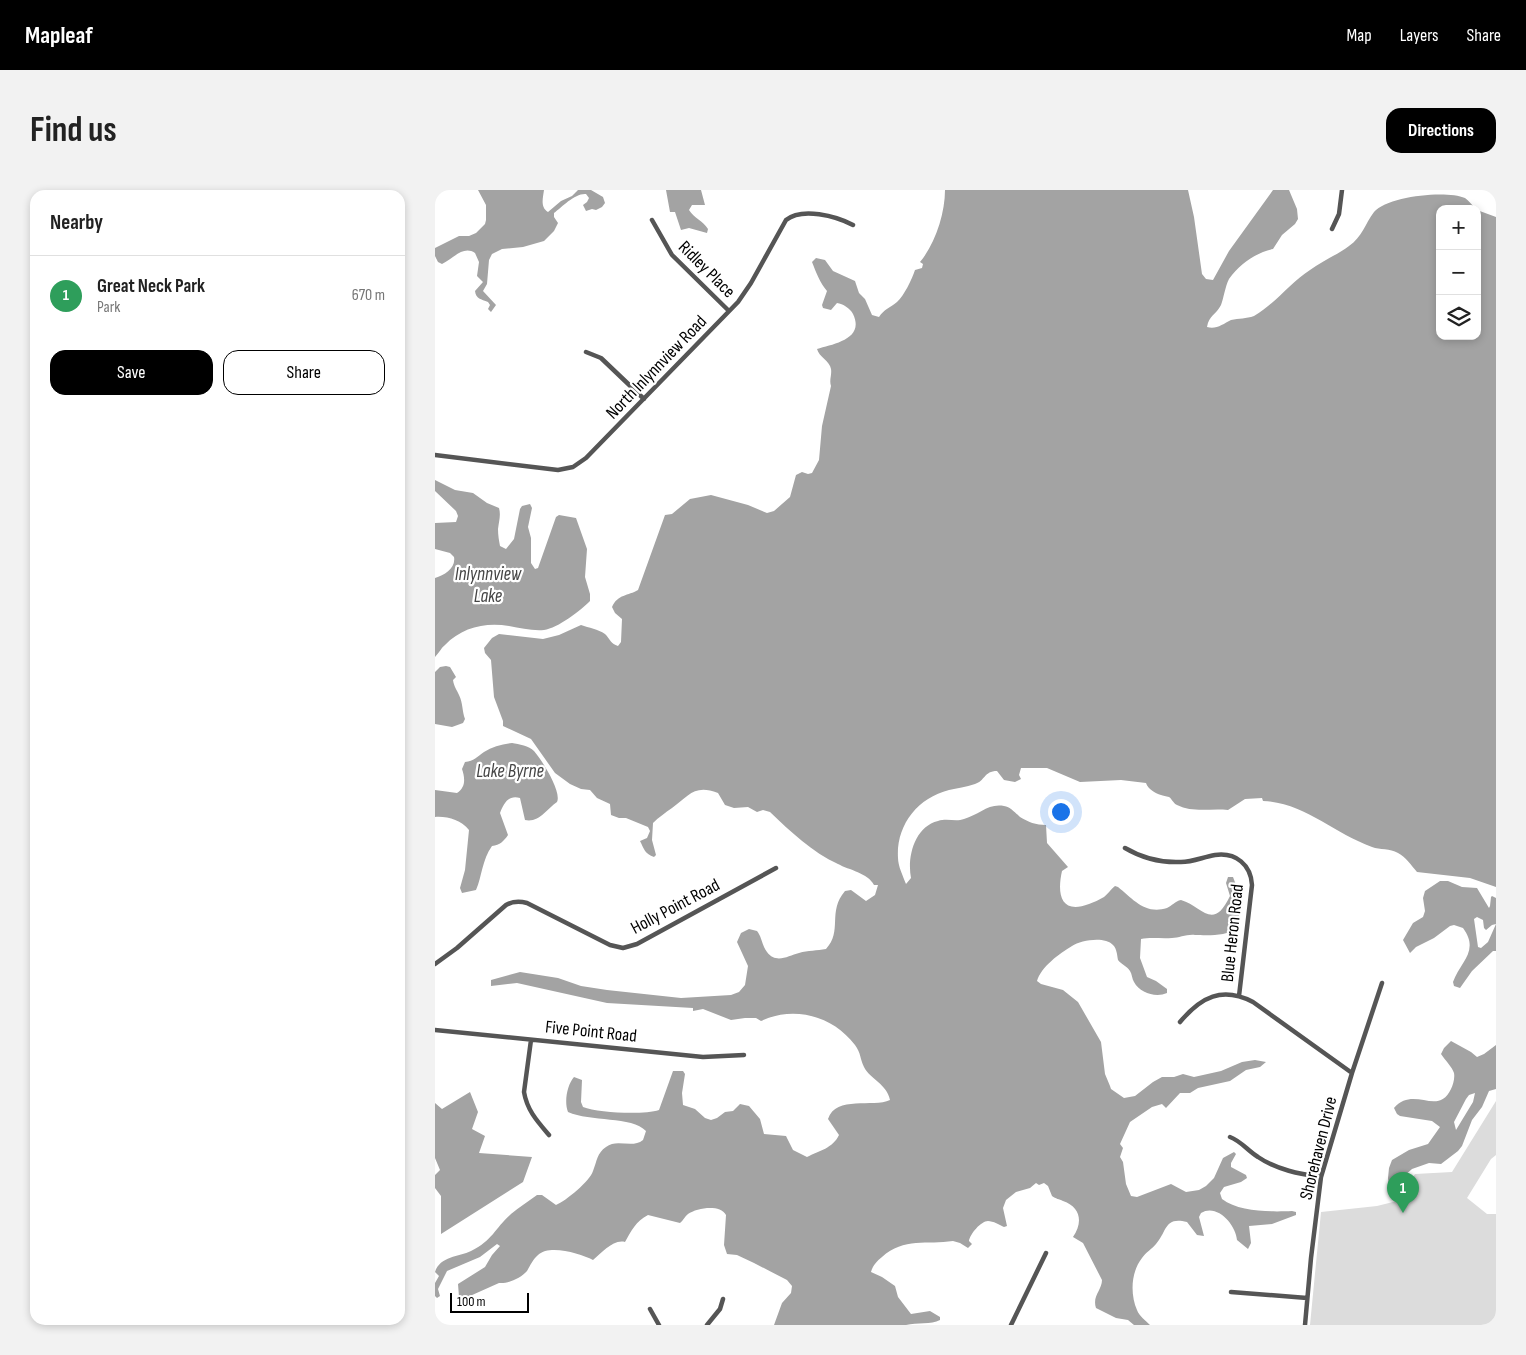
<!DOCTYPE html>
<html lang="en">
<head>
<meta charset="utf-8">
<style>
  body { margin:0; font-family:"Sofia Sans Condensed",sans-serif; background:#f2f2f2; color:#222 }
  .controls { position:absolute; right:15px; top:15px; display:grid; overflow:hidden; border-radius:10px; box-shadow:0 2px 8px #0003 }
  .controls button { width:45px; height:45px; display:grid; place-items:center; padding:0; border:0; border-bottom:1px solid #e0e0e0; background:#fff; color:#222; font:25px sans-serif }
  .scale { position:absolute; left:15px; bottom:12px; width:79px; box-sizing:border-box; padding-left:5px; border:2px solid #000; border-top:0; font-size:14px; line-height:18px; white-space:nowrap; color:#000; -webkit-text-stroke:4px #fff; paint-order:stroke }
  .you { position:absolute; left:625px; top:621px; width:18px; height:18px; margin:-12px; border:4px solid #fff; border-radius:50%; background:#1a73e8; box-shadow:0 0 0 8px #1a73e833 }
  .badge { display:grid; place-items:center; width:32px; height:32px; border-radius:50%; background:#000; color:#fff; font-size:16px; font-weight:700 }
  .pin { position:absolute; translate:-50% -41px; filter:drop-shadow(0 1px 2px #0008) }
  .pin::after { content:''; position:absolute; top:26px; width:18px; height:15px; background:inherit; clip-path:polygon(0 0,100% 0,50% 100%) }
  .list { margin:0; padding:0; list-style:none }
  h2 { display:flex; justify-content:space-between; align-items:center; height:65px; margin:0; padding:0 20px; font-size:21px }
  h2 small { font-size:16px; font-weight:400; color:#767676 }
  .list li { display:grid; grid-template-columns:32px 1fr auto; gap:15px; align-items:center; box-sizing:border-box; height:80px; padding:0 20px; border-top:1px solid #e0e0e0 }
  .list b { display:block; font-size:19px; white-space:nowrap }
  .list p { margin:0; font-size:16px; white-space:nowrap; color:#767676 }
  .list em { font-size:16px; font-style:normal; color:#767676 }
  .actions { display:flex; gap:10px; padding:15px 20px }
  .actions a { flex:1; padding:11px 0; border:1px solid #000; border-radius:15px; text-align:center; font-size:18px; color:#000 }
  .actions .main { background:#000; color:#fff }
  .icon { flex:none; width:28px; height:28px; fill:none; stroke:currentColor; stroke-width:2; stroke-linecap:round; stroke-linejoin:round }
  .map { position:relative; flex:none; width:1061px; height:1135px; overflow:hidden; border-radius:15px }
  header { display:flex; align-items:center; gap:30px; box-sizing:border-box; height:70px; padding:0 25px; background:#000; color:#fff }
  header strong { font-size:24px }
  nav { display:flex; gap:28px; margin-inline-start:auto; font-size:18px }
  .intro { display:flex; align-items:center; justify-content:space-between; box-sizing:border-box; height:120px; padding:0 30px }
  h1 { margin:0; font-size:35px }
  .button { padding:12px 22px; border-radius:15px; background:#000; color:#fff; font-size:18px; font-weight:700 }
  main { display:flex; gap:30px; padding:0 30px }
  aside { flex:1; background:#fff; border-radius:15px; box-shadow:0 2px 8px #0003 }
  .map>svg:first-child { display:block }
  .green { fill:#dcdcdc }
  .water { fill:#a3a3a3; fill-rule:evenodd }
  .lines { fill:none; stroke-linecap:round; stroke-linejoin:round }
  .street { stroke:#555; stroke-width:4.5 }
  .labels { text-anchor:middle; stroke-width:4.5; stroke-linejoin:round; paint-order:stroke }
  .street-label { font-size:18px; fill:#000; stroke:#fff }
  .water-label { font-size:19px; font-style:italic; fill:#444; stroke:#fff }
</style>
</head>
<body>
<header>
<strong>Mapleaf</strong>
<nav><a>Map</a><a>Layers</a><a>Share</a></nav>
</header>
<div class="intro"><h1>Find us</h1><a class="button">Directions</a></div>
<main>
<aside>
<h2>Nearby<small></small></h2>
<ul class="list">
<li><span class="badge" style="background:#2e9e5b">1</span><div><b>Great Neck Park</b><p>Park</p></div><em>670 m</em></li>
</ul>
<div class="actions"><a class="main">Save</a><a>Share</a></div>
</aside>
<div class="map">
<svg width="1061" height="1135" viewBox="0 0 1061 1135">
  <rect width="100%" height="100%" fill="#fff"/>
  <path class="green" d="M1061,911V965L1056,969L1032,1008L1052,1024H1061V1135H875L886,1022L942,1016L962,1011L980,984L1017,982Z"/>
  <path class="water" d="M43,0H109C108,8 105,17 113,22L126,11L137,6L143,0H156L168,7L170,13L167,17L161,20L157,19L151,21L148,15L152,12L154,8L151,4C140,3 127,17 119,23V27L123,33L119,41L109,51L88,57L67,59L57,64L54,70L52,94L48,101L61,115L56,122L53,119L55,115L53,112C46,109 41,109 40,101L48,92L42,86L44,72L40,63C28,55 18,69 7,74L3,72L0,66V58L24,46H34L41,43L50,34L51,30V15Z
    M231,0H266L270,15H257L254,20C259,28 268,31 273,39L272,43L254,38L246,40L240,22H235Z
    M510,0H753L759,27L767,84L771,89L778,90L794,61L838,0H854L862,19L863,29L860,34L847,45L838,59C820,63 805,74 794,89C790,97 789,107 786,115C781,125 774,125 772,137C781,140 788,134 796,130C804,128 811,129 819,126C840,114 855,93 875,80C887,71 902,65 914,56C927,47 930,34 939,22C953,6 1011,0 1030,8C1034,11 1038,16 1041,19H1005V146H1042V20L1061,27V697L1035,688L982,682C976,675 971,667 963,663C955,658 945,660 937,657C898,643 870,613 828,611L827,608L810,609L793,620C776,618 758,623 742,615C738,613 737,609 734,607C731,606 728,606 726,605C720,603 713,599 711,593L686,590L645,592L612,578H586L584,585L586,589L580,592L569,590L562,581C549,581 550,591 540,594C531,597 522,598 514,600C482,608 461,636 463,668C463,676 468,686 471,694L476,688C472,668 479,637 503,631C512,628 521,632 529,629C544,625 553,613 569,616C576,617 580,623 585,627C593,632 601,635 611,635L612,653L633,677L627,681C622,703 625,725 654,714C659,712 664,710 669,707C673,704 675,700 680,696L683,697C698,709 710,725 732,718C737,716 740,711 746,710C767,716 778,742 795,706L791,693L793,687H798L801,695L807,700C805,710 806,730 800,738C793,747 769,745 760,745C752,744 744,748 737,748C727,749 716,747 706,749L705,768L712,787L721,791L732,799V803C721,808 705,803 699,792C697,789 697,784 695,781C692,776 686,774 683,770C682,765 682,759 678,755C670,746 646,750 637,756C625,763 606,777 602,791L606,794L628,800L643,812L666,852L670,884L675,896L676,899L689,908L700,906L718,892L727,887H739L748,884L759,887L786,881L807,872L820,870L831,872L825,877L811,880L795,891L763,898L755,903H745L731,918L727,914L717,917L695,932L685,954L688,958L685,967L688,972L691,994L696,1006L702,1007L736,994L751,1002L764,1000L771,996L779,988L788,968L799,962L801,964L796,973V977L811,985L812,988L806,992L789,997L785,1003L787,1009C804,1022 836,1022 857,1021L861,1022V1025L837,1034L814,1036L816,1053L813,1059L802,1050C801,1035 782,1013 766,1023L764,1027L769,1046L762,1045L752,1032C729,1026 732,1042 721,1054C717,1059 711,1062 707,1068C696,1082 695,1104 702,1120C704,1126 711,1131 715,1135H699L693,1130L681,1128L661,1118C657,1106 667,1100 667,1090L648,1053L638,1047C648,1033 646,1017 628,1011C624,1009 621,1009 617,1006L613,996L609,993L604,995L601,993L595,998L581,1002L571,1010L568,1018L572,1036L569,1037C565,1035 558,1031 553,1031C546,1031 535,1044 534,1051L537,1054L533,1058L525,1053L518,1051C492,1055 469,1047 447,1067C442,1071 438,1075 436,1082L447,1087L460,1096L463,1107L476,1124L495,1121L505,1127V1130C496,1135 482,1132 471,1135H339L347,1113L356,1103L357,1096L352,1090L319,1073L302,1065L292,1064L289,1055L291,1025C285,1014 262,1018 253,1024C250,1026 248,1031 245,1033L213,1025C201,1031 196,1041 190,1052C178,1049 167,1063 158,1070C146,1064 115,1054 103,1065C98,1069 95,1076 92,1081C86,1088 73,1094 64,1093L26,1110L24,1107L23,1094L50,1077L57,1065L65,1056L62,1054L45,1067L12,1081L3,1099L5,1106L2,1108L0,1106V1093L4,1086L0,1082C5,1066 24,1067 36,1061C58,1050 60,1038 76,1024C84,1017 94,1011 102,1005H107L121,1015C131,1011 155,991 158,981C162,971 162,963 171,957C182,948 197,959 208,950L211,941C197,926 155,932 133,922C129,912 132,895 139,887L147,890L146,912L148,917C163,923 209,925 224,920L238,881H248L250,884L247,903L248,915L260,919L270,928L276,930L282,928L290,922L298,921L305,914L314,916L325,929L329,944L351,946L358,960L372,967C384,961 398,958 404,945L393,929C401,905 438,918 455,910C452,894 435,889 429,877C425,869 426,863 420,855C398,826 359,815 326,831L321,828H310L296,830L268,819L258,821V818L172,813L82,793L56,796V790L85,782L123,788L146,796L172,800L246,808L296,805L304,802L310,795L313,776L302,752L306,743L314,739L322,741C327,747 327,756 332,762C341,774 353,766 364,763C373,760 382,761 391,759C408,741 392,722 410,701L416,700L431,711L440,705L443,695H439C433,683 414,680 403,674C377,662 356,642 335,622L328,620L322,622L313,617L299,618L290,615L283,603C259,594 254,606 237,618C230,623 224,627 218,633L217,650L221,665L219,667C210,664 209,659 205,651L212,648L215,641L213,637L191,628H184L176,625L175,614L162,608L155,600L146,599L135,594L120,583L96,549L68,536V531L59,507L56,470L50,463L49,458L57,448L64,444L108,449L124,445L146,435C154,438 163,439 170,444C175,449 176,454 183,456L186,452L187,429L180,423L177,417C183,404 193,406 203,400L230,325L237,324L255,309L276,305L313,315L332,323L339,321L355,307L361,285L367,282L373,284L377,283L384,270L387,236L396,196C394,190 397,185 396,179C395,171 384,167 382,159C399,154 430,149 418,124C415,118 408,114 402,113L396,120L388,118L387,115L392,101C385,93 381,82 377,72L381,68L390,70L398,81L420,91L424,103L430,109L437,125L444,127C449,119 455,118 462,112C469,106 477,89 480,80L487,78L488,74L485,72C500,54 510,24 510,0Z
    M0,290L20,300L38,303L52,313L64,318C66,325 64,331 63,339C63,345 64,351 65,356L71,359L79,349L85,319L87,316L95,314L97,318L93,337L96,348V373L100,379L103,378L121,327L124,325L141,328L152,359L150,387L155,404V411C145,421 123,438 109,440C97,441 86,438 74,436C51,432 27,437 10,455C6,458 4,463 0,467V388C10,385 21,378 19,367L15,363L0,359V333L21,332L23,326L21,321L0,301Z
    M11,476L15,477L21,487L18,490C19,497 22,500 24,505C28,513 27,521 30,529L28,533L17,537L0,534V482L5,477Z
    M77,553C84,554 94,556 99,561C107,570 127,602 122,612C112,619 104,633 90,630L85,608C73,605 69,613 65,623L73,645C69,651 65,655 57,656C47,670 47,686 41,700L27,703L25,698L30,680L34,640C26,630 12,626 0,627V600L22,603C31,597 30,588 27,579L30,572C39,571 42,567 49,562C57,557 67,554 77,553Z
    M1005,691H1013L1027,697L1042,698L1054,718L1055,716L1056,707L1057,706L1061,708V761H1058L1037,781L1025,798L1019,796L1018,792C1025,772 1045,761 1028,738L1019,735L1015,736L999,748L981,757L975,763L968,750L978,733L988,727L990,721L988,708L990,701ZM1042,727L1048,730L1049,738L1051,740L1057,735L1061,734L1053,752L1046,758L1043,757L1039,729Z
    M1016,851L1036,862L1042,867L1049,864L1061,855V899L1054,901L1047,917L1037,930L1027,956L1023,961L1006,974L994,973L977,979L968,987L962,1001L957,1003L954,999L953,988L954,978L957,970L974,960L993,954L1005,937L997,931L965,926L962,924L959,918C979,895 1003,927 1016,899C1018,895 1020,888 1019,883C1017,877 1010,870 1006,864L1009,858ZM1040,903L1038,912L1021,940L1019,932L1031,909L1034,905Z
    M35,902L43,922L37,939L50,946L44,963L97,967L88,992L6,1044V1006L0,998V985L5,980L0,968V913L7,919Z"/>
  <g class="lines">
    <path class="street" d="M217,30L237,65L294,121
      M897,39L904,24L907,0
      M151,162L166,168L209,209
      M0,265L123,280L138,277L151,268L303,112L316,93L351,30C367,17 401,26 418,35
      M690,658C707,668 725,673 746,672C758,672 768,667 780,665C801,662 816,675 817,695L804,806
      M0,774L22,758L71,715C78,711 84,711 92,713L175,755L188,758L202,754L341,678
      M745,832C766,807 787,796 818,812L917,883
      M0,840L268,867L309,865
      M96,850L89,902C92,920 102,931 114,945
      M795,947C806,951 813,961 823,967C842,980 865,984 886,987
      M796,1102L872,1108
      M215,1119L224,1135
      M272,1135L285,1119L288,1109
      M576,1135L611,1063
      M870,1135L876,1068L886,987L917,883L947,793"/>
  </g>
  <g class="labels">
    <g class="street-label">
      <text transform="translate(272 79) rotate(45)" y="6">Ridley Place</text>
      <text transform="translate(221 177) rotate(-46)" y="6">North Inlynnview Road</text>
      <text transform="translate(240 716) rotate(-28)" y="6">Holly Point Road</text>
      <text transform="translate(797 743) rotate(-84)" y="6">Blue Heron Road</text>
      <text transform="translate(156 841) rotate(6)" y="6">Five Point Road</text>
      <text transform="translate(883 958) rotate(-76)" y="6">Shorehaven Drive</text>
    </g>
    <g class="water-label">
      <text x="53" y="390">Inlynnview<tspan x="53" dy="22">Lake</tspan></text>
      <text x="75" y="587">Lake Byrne</text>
    </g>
  </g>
</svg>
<div class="controls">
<button>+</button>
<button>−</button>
<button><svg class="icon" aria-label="layers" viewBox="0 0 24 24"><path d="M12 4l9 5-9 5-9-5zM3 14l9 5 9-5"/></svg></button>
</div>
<div class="scale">100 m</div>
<div class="you"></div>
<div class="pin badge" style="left:968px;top:1023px;background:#2e9e5b">1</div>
</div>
</main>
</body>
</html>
